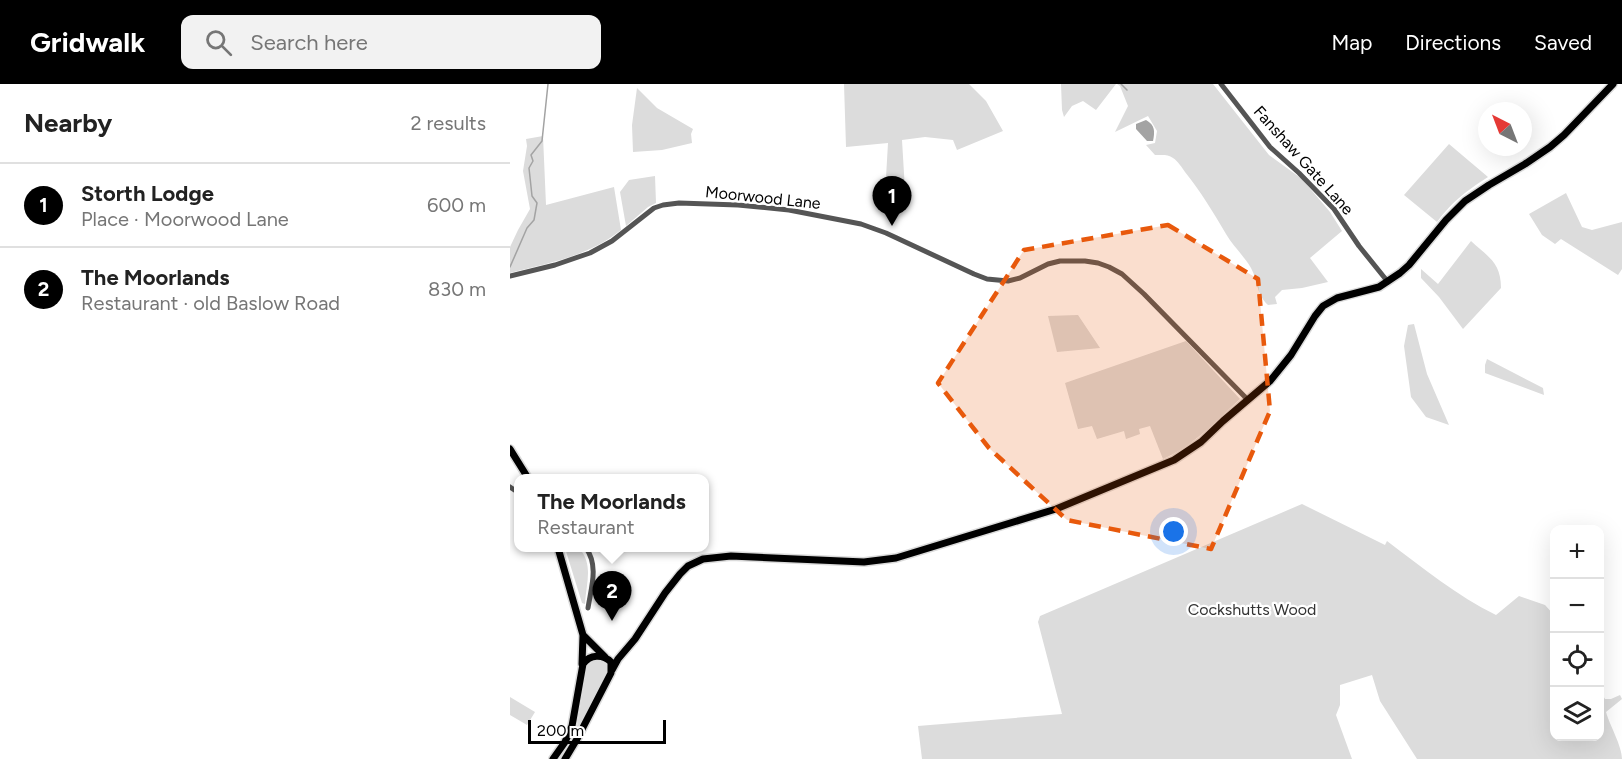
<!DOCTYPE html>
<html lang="en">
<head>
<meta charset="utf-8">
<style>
  body { margin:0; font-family:Figtree,sans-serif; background:#f2f2f2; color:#222 }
  .controls { position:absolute; right:18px; bottom:18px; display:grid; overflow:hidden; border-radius:12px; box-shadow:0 6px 24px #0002 }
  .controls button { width:54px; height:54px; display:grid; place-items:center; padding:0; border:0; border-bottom:2px solid #e0e0e0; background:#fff; color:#222; font:30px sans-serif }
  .compass { position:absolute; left:968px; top:18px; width:54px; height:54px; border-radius:50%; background:#fff; box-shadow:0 6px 24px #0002; rotate:318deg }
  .scale { position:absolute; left:18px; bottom:15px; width:138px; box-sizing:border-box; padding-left:6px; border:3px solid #000; border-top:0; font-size:16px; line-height:21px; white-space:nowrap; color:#000; -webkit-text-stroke:4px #fff; paint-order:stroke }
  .you { position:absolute; left:664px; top:448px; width:21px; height:21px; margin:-15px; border:4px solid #fff; border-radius:50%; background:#1a73e8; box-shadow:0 0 0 9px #1a73e833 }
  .badge { display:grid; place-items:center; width:39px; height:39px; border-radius:50%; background:#000; color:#fff; font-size:20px; font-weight:700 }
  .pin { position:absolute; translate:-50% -50px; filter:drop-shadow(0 2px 3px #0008) }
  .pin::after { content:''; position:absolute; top:32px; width:21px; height:18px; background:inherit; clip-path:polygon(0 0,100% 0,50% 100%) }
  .popup { position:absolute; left:4px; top:390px; width:195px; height:78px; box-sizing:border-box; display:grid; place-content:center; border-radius:12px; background:#fff; filter:drop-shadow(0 2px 4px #0005); font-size:20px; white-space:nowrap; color:#767676 }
  .popup b { font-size:22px; color:#222 }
  .popup::after { content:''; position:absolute; left:50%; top:100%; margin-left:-12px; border:12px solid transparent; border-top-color:#fff }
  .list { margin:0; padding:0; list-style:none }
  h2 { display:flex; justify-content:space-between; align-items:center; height:78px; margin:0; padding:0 24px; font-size:26px }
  h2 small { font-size:20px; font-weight:400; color:#767676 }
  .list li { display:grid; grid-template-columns:39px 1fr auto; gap:18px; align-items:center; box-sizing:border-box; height:84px; padding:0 24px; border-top:2px solid #e0e0e0 }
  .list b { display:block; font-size:22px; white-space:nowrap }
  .list p { margin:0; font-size:20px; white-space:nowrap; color:#767676 }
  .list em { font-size:20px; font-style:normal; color:#767676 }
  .icon { flex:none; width:33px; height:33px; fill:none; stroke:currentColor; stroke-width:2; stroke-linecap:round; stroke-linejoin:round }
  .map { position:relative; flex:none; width:1112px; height:675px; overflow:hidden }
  header { display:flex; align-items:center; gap:36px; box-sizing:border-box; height:84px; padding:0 30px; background:#000; color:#fff }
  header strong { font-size:28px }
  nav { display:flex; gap:33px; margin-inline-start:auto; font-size:21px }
  .search { width:420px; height:54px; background:#f2f2f2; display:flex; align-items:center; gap:15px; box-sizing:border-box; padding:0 21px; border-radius:12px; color:#767676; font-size:22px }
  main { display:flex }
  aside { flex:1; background:#fff }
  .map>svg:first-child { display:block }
  .green { fill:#dcdcdc }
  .water { fill:#a3a3a3 }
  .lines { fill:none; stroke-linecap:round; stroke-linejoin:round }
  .stream { stroke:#a3a3a3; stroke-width:1.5 }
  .major-casing { stroke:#dbdbdb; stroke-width:10 }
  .minor { stroke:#555; stroke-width:5 }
  .major { stroke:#000; stroke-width:7 }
  .marked { fill:#e8590c; fill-opacity:0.2; stroke:#e8590c; stroke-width:4.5; stroke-dasharray:12 8; stroke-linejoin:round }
  .labels { text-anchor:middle; stroke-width:4.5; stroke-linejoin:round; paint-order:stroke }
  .street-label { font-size:16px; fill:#000; stroke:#fff }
  .park-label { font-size:16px; fill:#333; stroke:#fff }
</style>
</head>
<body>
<header>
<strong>Gridwalk</strong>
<div class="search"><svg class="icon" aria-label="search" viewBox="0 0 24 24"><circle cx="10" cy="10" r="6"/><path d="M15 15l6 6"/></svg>Search here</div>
<nav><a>Map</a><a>Directions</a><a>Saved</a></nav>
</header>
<main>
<aside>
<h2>Nearby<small>2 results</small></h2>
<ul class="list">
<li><span class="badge">1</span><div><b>Storth Lodge</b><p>Place · Moorwood Lane</p></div><em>600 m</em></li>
<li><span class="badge">2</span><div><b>The Moorlands</b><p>Restaurant · old Baslow Road</p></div><em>830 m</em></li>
</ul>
</aside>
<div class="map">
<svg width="1112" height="675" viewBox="0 0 1112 675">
  <rect width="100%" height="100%" fill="#fff"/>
  <path class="green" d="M334,0H459L476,17L493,47L447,66L443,56L415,53L392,56L396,123L374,128L378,59L336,63Z
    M551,0H606L586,26L573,17L562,22L554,33L552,26Z
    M607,0H703L759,71L792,95L820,128L832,147L800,174L818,198L792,204L772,206L765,213L767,220L758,221C746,210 748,197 741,184C734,172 723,162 716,150C703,128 691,108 675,88C672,84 668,77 663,74C658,70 652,71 645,71L636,61L645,59L647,47L638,32L605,48L618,22L610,2Z
    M127,4L147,24L183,45L181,50L182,59L152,66L123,68L122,41Z
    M33,52L36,121L104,103L111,146C79,172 39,179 0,189V163L8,146L20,125L13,87L17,62L16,55Z
    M939,60L978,93C955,108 944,116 927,138L894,111Z
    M145,92L146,119L138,123L116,142L110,108L119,96Z
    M1056,109L1072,143L1082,146L1112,138V185L1108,191L1051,155L1045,160L1032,151L1019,130Z
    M961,157C978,173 991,178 991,204L953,245L929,213L911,194V185L928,200Z
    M568,231L590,264L547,268L538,232Z
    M904,240L917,290L939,341L916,333L901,313L894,262L898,241Z
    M676,257L730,315C707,336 682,363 653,375L640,342L629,345L630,350L616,355L614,347L587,355L582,342L568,345L555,299Z
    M977,275L1033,304L1034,311L975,289V281Z
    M792,420L875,461L877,457C913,484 947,512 986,531L1009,512L1035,521L1044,531V652H1090V607L1095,615H1101L1110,611L1112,615L1096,628C1100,642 1112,662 1112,675H907L870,617L862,591L830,601V621L826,631L842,675H412L408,642L552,630L528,538L530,532Z
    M55,464H69C84,481 76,499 75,520L72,519Z
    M89,575L96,580L98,589L61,658L67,642L77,582L84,576Z
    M0,613L25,628L17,641L0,631Z"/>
  <path class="water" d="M636,36C645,41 645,47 643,57H637L626,45V40Z"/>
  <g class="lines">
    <path class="stream" d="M611,0L617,6
      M0,183L17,144L24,136L27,119L22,112L19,84L23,77L21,71L32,57L38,0"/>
    <defs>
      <path id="major" d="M0,365L18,394
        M48,464L73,551L72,580
        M73,551L95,573
        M102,586L108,575L125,555L155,509L170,490L178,482L193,475L221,472L354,478L386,474L546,425L664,376L691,358L713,337L760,297L781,271L805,232L813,222L827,214L869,203L890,189L899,181L936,136L955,117L979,101L1015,80L1040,63L1054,51L1103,0
        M43,675L55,658L62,642L73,580C80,570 93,570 101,578V589L67,655L55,675"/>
    </defs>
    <use href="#major" class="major-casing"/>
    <path class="minor" d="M711,0L760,63L789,89L824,125L849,162L878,198
      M0,192L45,181L80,169L102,157L144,124L153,121L169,119L228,121L279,126L351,140L376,149L464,190L477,195L498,197L510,194L538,180L550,177H575L588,179L599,183L612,190L634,210L738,316
      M0,403L9,409
      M76,464C89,482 81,504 78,524"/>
    <use href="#major" class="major"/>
  </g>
  <path class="marked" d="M658,141L748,195L760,327L701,465L557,436L479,364L428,299L514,166Z"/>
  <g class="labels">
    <g class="street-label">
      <text transform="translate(794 76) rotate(48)" y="6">Fanshaw Gate Lane</text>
      <text transform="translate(253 113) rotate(6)" y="6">Moorwood Lane</text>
    </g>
    <g class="park-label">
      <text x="742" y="531">Cockshutts Wood</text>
    </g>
  </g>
</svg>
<div class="controls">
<button>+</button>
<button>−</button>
<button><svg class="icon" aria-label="locate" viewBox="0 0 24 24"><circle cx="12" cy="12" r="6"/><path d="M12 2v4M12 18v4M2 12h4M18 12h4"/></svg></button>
<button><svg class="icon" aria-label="layers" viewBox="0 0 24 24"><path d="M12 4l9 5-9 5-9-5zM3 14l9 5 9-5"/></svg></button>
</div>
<svg class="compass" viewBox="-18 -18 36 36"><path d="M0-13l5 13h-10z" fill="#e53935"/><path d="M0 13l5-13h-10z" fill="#767676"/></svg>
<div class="scale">200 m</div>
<div class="you"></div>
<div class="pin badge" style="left:382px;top:142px">1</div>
<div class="pin badge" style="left:102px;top:537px">2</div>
<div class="popup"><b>The Moorlands</b>Restaurant</div>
</div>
</main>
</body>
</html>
